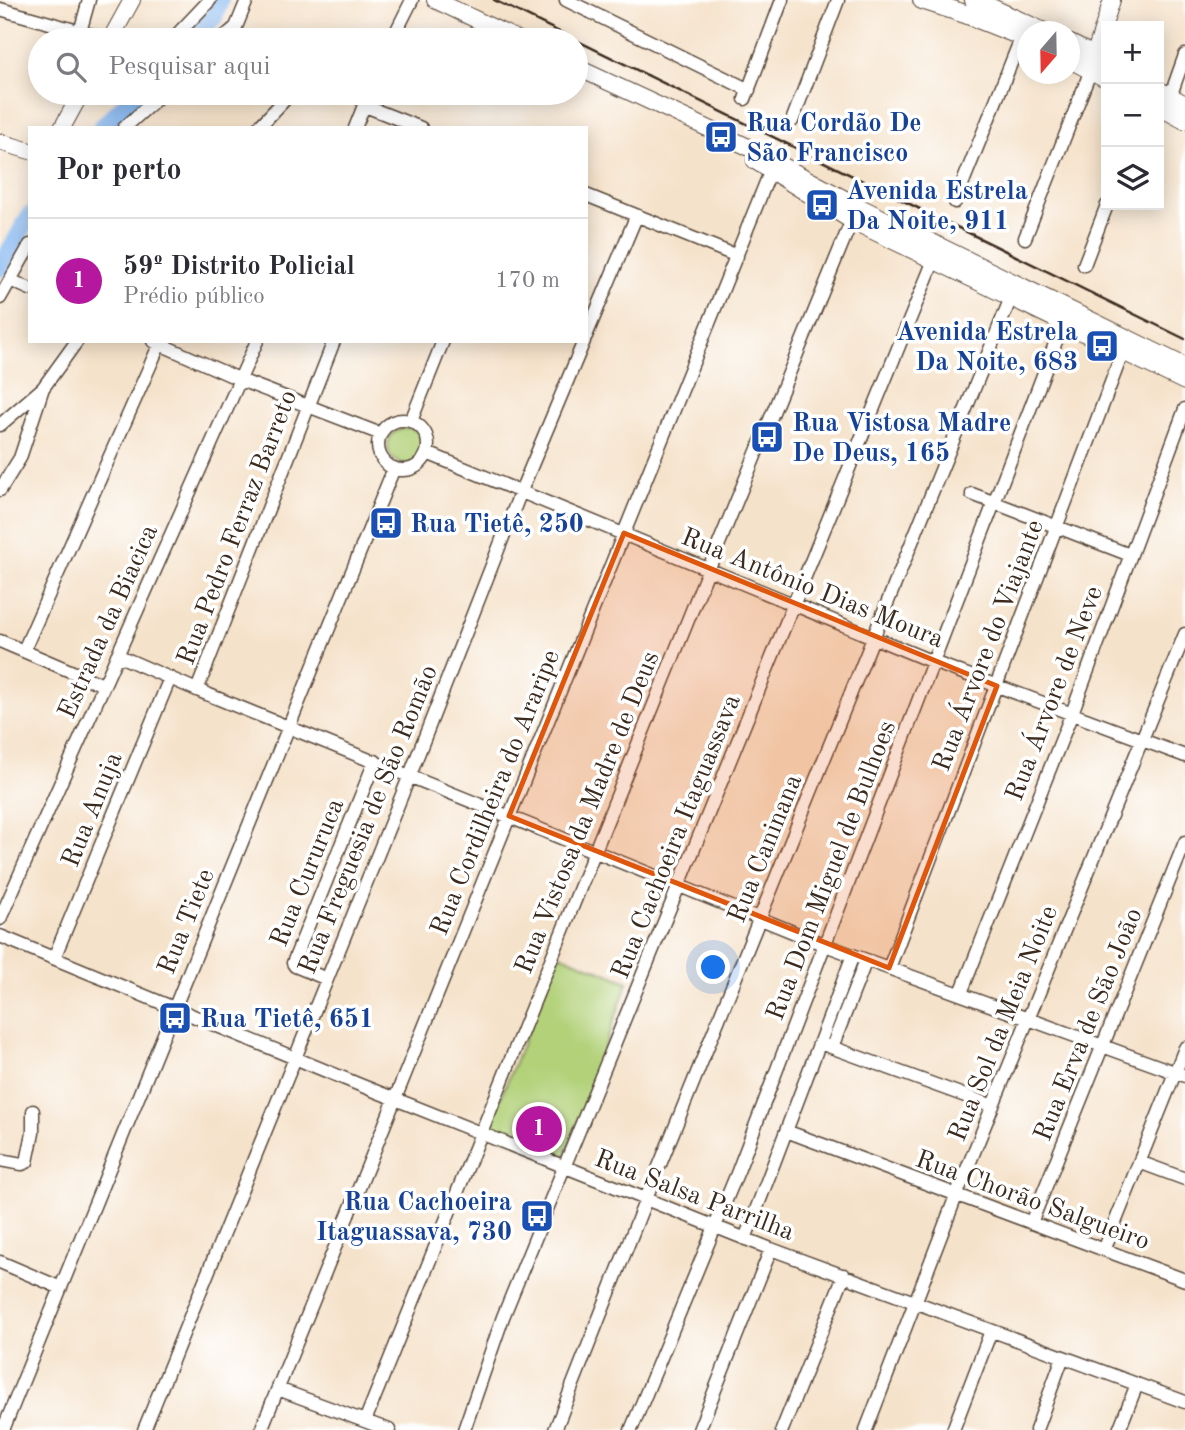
<!DOCTYPE html>
<html lang="pt">
<head>
<meta charset="utf-8">
<style>
  body { margin:0; font-family:"Old Standard TT",serif; background:#f2f2f3; color:#2b2b33 }
  .controls { position:absolute; right:21px; top:21px; display:grid; overflow:hidden; border-radius:0px; box-shadow:0 4px 18px #0003 }
  .controls button { width:63px; height:63px; display:grid; place-items:center; padding:0; border:0; border-bottom:2px solid #e1e1e2; background:#fff; color:#2b2b33; font:35px sans-serif }
  .compass { position:absolute; left:1017px; top:21px; width:63px; height:63px; border-radius:50%; background:#fff; box-shadow:0 4px 18px #0003; rotate:200deg }
  .you { position:absolute; left:714px; top:968px; width:24px; height:24px; margin:-18px; border:5px solid #fff; border-radius:50%; background:#1a73e8; box-shadow:0 0 0 10px #1a73e833 }
  .badge { display:grid; place-items:center; width:46px; height:46px; border-radius:50%; background:#b5179e; color:#fff; font-size:23px; font-weight:700 }
  .pin { position:absolute; translate:-50% -50%; border:4px solid #fff; box-shadow:0 2px 7px #0006 }
  .list { margin:0; padding:0; list-style:none }
  h2 { display:flex; justify-content:space-between; align-items:center; height:91px; margin:0; padding:0 28px; font-size:30px }
  h2 small { font-size:23px; font-weight:400; color:#7c7c81 }
  .list li { display:grid; grid-template-columns:46px 1fr auto; gap:21px; align-items:center; box-sizing:border-box; height:126px; padding:0 28px; border-top:2px solid #e1e1e2 }
  .list b { display:block; font-size:26px; white-space:nowrap }
  .list p { margin:0; font-size:23px; white-space:nowrap; color:#7c7c81 }
  .list em { font-size:23px; font-style:normal; color:#7c7c81 }
  .icon { flex:none; width:38px; height:38px; fill:none; stroke:currentColor; stroke-width:2; stroke-linecap:round; stroke-linejoin:round }
  .map { position:relative; flex:none; width:1185px; height:1430px; overflow:hidden }
  .search { position:absolute; background:#fff; box-shadow:0 4px 18px #0003; left:28px; top:28px; width:560px; height:77px; display:flex; align-items:center; gap:18px; box-sizing:border-box; padding:0 24px; border-radius:38px; color:#7c7c81; font-size:26px }
  .panel { position:absolute; background:#fff; box-shadow:0 4px 18px #0003; left:28px; top:126px; width:560px; height:217px; border-radius:0px }
  .map>svg:first-child { display:block }
  .green { fill:#b2d179; stroke:#767e4c; stroke-width:2 }
  .lines { fill:none; stroke-linecap:round; stroke-linejoin:round }
  .river { stroke:#85b7f1; stroke-width:18 }
  .street-casing { stroke:#574638; stroke-width:15 }
  .secondary-casing { stroke:#574638; stroke-width:18 }
  .primary-casing { stroke:#574638; stroke-width:20 }
  .street { stroke:#fff; stroke-width:12 }
  .secondary { stroke:#fff; stroke-width:16 }
  .primary { stroke:#fff; stroke-width:18 }
  .rail { stroke:#3b2a1e; stroke-width:2.5 }
  .marked { fill:#df570d; fill-opacity:0.2; stroke:#df570d; stroke-width:5; stroke-linejoin:round }
  .labels { text-anchor:middle; stroke-width:7; stroke-linejoin:round; paint-order:stroke }
  .transit-label { font-size:26px; font-weight:bold; fill:#164399; stroke:#fff; text-anchor:start }
  .street-label { font-size:26px; fill:#3b2a1e; stroke:#fff }
</style>
</head>
<body>
<div class="map">
<svg width="1185" height="1430" viewBox="0 0 1185 1430">
  <rect width="100%" height="100%" fill="#fff"/>
  <filter id="ink" filterUnits="userSpaceOnUse"><feTurbulence type="fractalNoise" baseFrequency=".0143" numOctaves="2"/><feDisplacementMap in="SourceGraphic" scale="14" xChannelSelector="R" yChannelSelector="G"/><feConvolveMatrix kernelMatrix="1 2 1 2 8 2 1 2 1" color-interpolation-filters="sRGB"/></filter>
  <filter id="wash" filterUnits="userSpaceOnUse"><feTurbulence type="fractalNoise" baseFrequency=".00686" numOctaves="4" result="noise"/><feDisplacementMap in="SourceGraphic" scale="28" xChannelSelector="R" yChannelSelector="G"/><feGaussianBlur stdDeviation="1.57" result="paint"/><feColorMatrix in="noise" values="0 0 0 0 0 0 0 0 0 0 0 0 0 0 0 0 0 1.4 0 .05"/><feComposite in="paint" operator="in"/></filter>
  <g filter="url(#wash)">
    <rect width="100%" height="100%" fill="#f5e2ca"/>
    <path class="green" d="M388 446a18 18 0 1 1 36 0a18 18 0 1 1-36 0Z
      M559,954L628,982L563,1163L487,1131Z"/>
    <g class="lines">
      <path class="river" d="M190,40L214,17L220,0
        M101,128L137,93
        M0,268L30,215"/>
    </g>
  </g>
  <g filter="url(#ink)">
    <g class="lines">
      <defs>
        <path id="street" d="M566,0L749,90
          M0,9L110,40
          M80,32L89,0
          M172,40L210,0
          M221,40L236,27L247,0
          M392,40L412,0
          M1170,97L1185,55
          M745,99L782,0
          M365,106L421,128
          M792,121L838,0
          M124,128L163,93
          M258,128L291,93
          M355,128L369,93
          M586,195L737,256
          M955,202L1022,36
          M1025,238L1091,70
          M1084,265L1107,205
          M10,280L30,289
          M0,298L30,245
          M586,336L636,217
          M153,341L248,383L381,434
          M378 445a25 25 0 1 1 50 0a25 25 0 1 1-50 0Z
          M411,421L443,341
          M0,425L43,388L77,341
          M427,453L933,662L1185,756
          M0,490L20,458L43,388
          M972,494L1130,555
          M0,641L103,685
          M24,650L161,341
          M117,655L197,690L825,945L1185,1076
          M197,690L334,341
          M0,919L257,341
          M0,936L360,1085L771,1249L1185,1402
          M54,958L170,678
          M889,968L1125,346
          M327,979L295,966L293,963L375,761
          M961,993L1072,713L1185,409
          M820,1043L993,1106
          M832,1047L866,960
          M786,1131L1185,1280
          M0,1160L22,1164L27,1162L33,1133V1111
          M1139,1162L1185,1179
          M1031,1223L1185,842
          M745,1239L853,955
          M1104,1250L1185,1048
          M0,1262L61,1288
          M278,1389L389,1430
          M365,1421L709,568L854,215
          M3,1430L394,468
          M144,1430L410,775L521,491L584,341
          M261,1430L773,165
          M464,1430L503,1317L934,260
          M555,1430L646,1199L1014,290
          M631,1430L738,1171L1063,323
          M699,1430L771,1249
          M782,1430L844,1275
          M866,1430L956,1196L1185,634
          M953,1430L991,1331
          M1036,1430L1063,1357
          M1119,1430L1137,1384"/>
        <path id="secondary" d="M435,0L519,40
          M110,40L132,0
          M1094,56L1112,0
          M576,67L746,146L858,206L1185,366
          M62,128L81,93
          M0,142L30,151
          M755,161L852,221L1185,382"/>
        <path id="primary" d="M922,0L965,14L1028,39
          M974,0L1044,32
          M1070,44L1106,62
          M1070,59L1106,78
          M1159,91L1185,105
          M1159,106L1185,120"/>
      </defs>
      <use href="#street" class="street-casing"/>
      <use href="#secondary" class="secondary-casing"/>
      <use href="#primary" class="primary-casing"/>
      <use href="#street" class="street"/>
      <use href="#secondary" class="secondary"/>
      <use href="#primary" class="primary"/>
      <path class="rail" d="M494,0L1185,339"/>
    </g>
  </g>
  <path class="marked" d="M624,533L997,686L889,968L509,816Z"/>
  <defs>
    <symbol id="bus-square" viewBox="-11 -11 22 22"><rect x="-9" y="-9" width="18" height="18" rx="4" fill="#1a4fb4" stroke="#fff"/><path d="M-5-6H5V4H4V6H2V4H-2V6H-4V4H-5ZM-3.5-4V0h7V-4ZM-3.5 1.2v1.5H-2V1.2ZM2 1.2v1.5H3.5V1.2Z" fill="#fff"/></symbol>
  </defs>
  <g fill-rule="evenodd">
    <use href="#bus-square" x="702" y="118" width="38" height="38"/>
    <use href="#bus-square" x="803" y="186" width="38" height="38"/>
    <use href="#bus-square" x="1083" y="327" width="38" height="38"/>
    <use href="#bus-square" x="748" y="418" width="38" height="38"/>
    <use href="#bus-square" x="367" y="504" width="38" height="38"/>
    <use href="#bus-square" x="156" y="999" width="38" height="38"/>
    <use href="#bus-square" x="518" y="1197" width="38" height="38"/>
  </g>
  <g class="labels">
    <g class="transit-label">
      <text x="746" y="131">Rua Cordão De<tspan x="746" dy="30">São Francisco</tspan></text>
      <text x="846" y="199">Avenida Estrela<tspan x="846" dy="30">Da Noite, 911</tspan></text>
      <text x="1078" y="340" text-anchor="end">Avenida Estrela<tspan x="1078" dy="30">Da Noite, 683</tspan></text>
      <text x="792" y="431">Rua Vistosa Madre<tspan x="792" dy="30">De Deus, 165</tspan></text>
      <text x="410" y="532">Rua Tietê, 250</text>
      <text x="200" y="1027">Rua Tietê, 651</text>
      <text x="512" y="1210" text-anchor="end">Rua Cachoeira<tspan x="512" dy="30">Itaguassava, 730</tspan></text>
    </g>
    <g class="street-label">
      <text transform="translate(236 527) rotate(-69)" y="9">Rua Pedro Ferraz Barreto</text>
      <text transform="translate(813 587) rotate(22)" y="9">Rua Antônio Dias Moura</text>
      <text transform="translate(107 621) rotate(-66)" y="9">Estrada da Biacica</text>
      <text transform="translate(987 645) rotate(-69)" y="9">Rua Árvore do Viajante</text>
      <text transform="translate(1053 693) rotate(-69)" y="9">Rua Árvore de Neve</text>
      <text transform="translate(494 792) rotate(-68)" y="9">Rua Cordilheira do Araripe</text>
      <text transform="translate(91 809) rotate(-68)" y="9">Rua Anuja</text>
      <text transform="translate(586 812) rotate(-68)" y="9">Rua Vistosa da Madre de Deus</text>
      <text transform="translate(367 819) rotate(-68)" y="9">Rua Freguesia de São Romão</text>
      <text transform="translate(675 836) rotate(-68)" y="9">Rua Cachoeira Itaguassava</text>
      <text transform="translate(764 848) rotate(-68)" y="9">Rua Caninana</text>
      <text transform="translate(830 870) rotate(-69)" y="9">Rua Dom Miguel de Bulhoes</text>
      <text transform="translate(306 872) rotate(-68)" y="9">Rua Cururuca</text>
      <text transform="translate(185 921) rotate(-68)" y="9">Rua Tiete</text>
      <text transform="translate(1002 1023) rotate(-68)" y="9">Rua Sol da Meia Noite</text>
      <text transform="translate(1087 1024) rotate(-68)" y="9">Rua Erva de São João</text>
      <text transform="translate(695 1194) rotate(21)" y="9">Rua Salsa Parrilha</text>
      <text transform="translate(1033 1199) rotate(20)" y="9">Rua Chorão Salgueiro</text>
    </g>
  </g>
</svg>
<div class="controls">
<button>+</button>
<button>−</button>
<button><svg class="icon" aria-label="layers" viewBox="0 0 24 24"><path d="M12 4l9 5-9 5-9-5zM3 14l9 5 9-5"/></svg></button>
</div>
<svg class="compass" viewBox="-18 -18 36 36"><path d="M0-13l5 13h-10z" fill="#e53935"/><path d="M0 13l5-13h-10z" fill="#7c7c81"/></svg>
<div class="you"></div>
<div class="pin badge" style="left:539px;top:1129px">1</div>
<div class="search"><svg class="icon" aria-label="search" viewBox="0 0 24 24"><circle cx="10" cy="10" r="6"/><path d="M15 15l6 6"/></svg>Pesquisar aqui</div>
<section class="panel">
<h2>Por perto<small></small></h2>
<ul class="list">
<li><span class="badge">1</span><div><b>59º Distrito Policial</b><p>Prédio público</p></div><em>170 m</em></li>
</ul>
</section>
</div>
</body>
</html>
